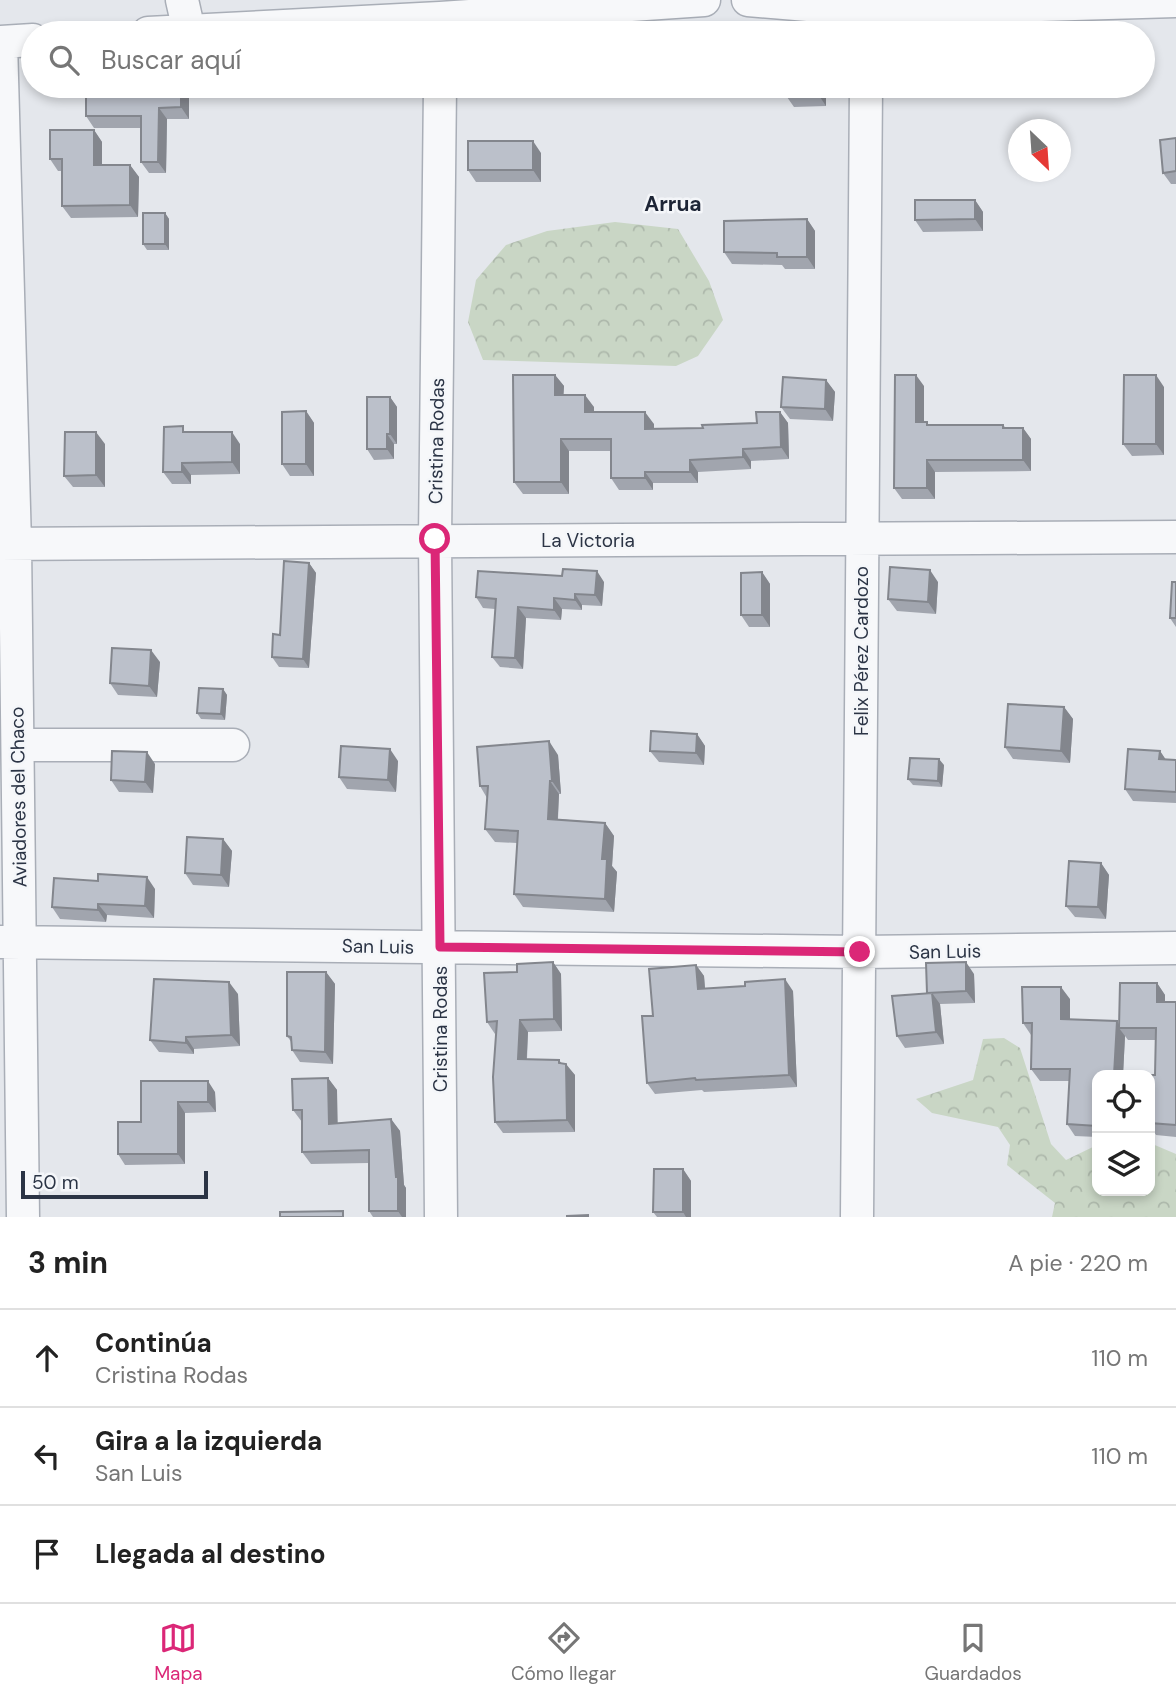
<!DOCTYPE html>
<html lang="es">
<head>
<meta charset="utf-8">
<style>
  body { margin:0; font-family:"DM Sans",sans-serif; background:#f6f6f6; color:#222 }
  .controls { position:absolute; right:21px; bottom:21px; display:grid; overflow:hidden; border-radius:14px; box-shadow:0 4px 10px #0003 }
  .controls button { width:63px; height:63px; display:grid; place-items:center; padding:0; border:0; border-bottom:2px solid #e0e0e0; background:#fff; color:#222; font:35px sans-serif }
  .compass { position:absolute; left:1008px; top:119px; width:63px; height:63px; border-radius:50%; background:#fff; box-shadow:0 4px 10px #0003; rotate:155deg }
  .scale { position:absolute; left:21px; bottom:18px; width:187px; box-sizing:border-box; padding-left:7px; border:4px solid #2b3445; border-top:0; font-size:19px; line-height:24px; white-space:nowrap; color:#2b3445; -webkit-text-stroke:5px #f4f6f9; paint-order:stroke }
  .stop { position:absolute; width:21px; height:21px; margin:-16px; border:5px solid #db2777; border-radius:50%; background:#fff }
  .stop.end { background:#db2777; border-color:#fff; box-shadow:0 2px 7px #0008 }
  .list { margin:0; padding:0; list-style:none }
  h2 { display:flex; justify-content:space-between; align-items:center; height:91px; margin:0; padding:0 28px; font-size:30px }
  h2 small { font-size:23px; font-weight:400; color:#767676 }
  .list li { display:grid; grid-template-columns:46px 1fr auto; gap:21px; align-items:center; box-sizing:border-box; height:98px; padding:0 28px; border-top:2px solid #e0e0e0 }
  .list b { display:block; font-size:26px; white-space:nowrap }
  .list p { margin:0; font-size:23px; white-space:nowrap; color:#767676 }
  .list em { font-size:23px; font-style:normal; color:#767676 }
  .icon { flex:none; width:38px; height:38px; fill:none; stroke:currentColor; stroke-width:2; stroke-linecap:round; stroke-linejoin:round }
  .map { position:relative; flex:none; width:1176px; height:1217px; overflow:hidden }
  .search { position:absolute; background:#fff; box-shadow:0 4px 10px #0003; left:21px; right:21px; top:21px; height:77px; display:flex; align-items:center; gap:18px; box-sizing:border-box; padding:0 24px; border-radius:38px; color:#767676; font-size:26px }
  .sheet { height:385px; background:#fff }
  nav { display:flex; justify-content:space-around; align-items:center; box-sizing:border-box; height:98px; border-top:2px solid #e0e0e0; background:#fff; font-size:19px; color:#767676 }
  nav a { display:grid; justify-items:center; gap:4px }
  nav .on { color:#db2777 }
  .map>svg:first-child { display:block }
  .forest { fill:url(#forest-crowns) }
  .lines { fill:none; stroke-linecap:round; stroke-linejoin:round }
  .minor-casing { stroke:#a9aeb7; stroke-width:35 }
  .minor { stroke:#f7f8fa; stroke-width:32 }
  .wall { fill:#a1a5ae }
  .shaded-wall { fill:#83868d }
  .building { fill:#bbc0ca; stroke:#83868d; stroke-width:2 }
  .route { stroke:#db2777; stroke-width:9 }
  .labels { text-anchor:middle; stroke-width:5; stroke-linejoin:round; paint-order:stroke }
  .street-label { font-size:19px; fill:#2b3445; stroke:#f4f6f9 }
  .neighbourhood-label { font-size:21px; font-weight:bold; fill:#1d2536; stroke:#f4f6f9 }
</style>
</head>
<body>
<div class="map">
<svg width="1176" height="1217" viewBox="0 0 1176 1217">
  <defs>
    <pattern id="forest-crowns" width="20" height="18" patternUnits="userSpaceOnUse" patternTransform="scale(1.75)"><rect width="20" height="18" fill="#c9d6c5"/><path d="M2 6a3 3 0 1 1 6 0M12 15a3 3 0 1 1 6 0" fill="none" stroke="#adb8ab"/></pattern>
  </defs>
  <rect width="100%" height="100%" fill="#e4e7ec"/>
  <path class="forest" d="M615,222L678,229L709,281L723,320L698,356L676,366L483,360L468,322L476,280L506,245L547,231Z
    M1004,1038L1020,1048L1051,1144L1066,1160L1097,1145V1191H1150V1143L1176,1154V1217H1052L1055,1203L1007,1165L1010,1145L998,1127L932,1113L916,1099L973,1080L983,1039Z"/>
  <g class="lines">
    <defs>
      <path id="minor" d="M182,0L189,31
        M748,0L867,10L1176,1
        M148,33L440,18L704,0
        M0,42L33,40
        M1,42L15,544L23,1217
        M440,86L435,539L441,1217
        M0,544C392,538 784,542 1176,537
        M18,745H233
        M0,942L860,952L1176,948
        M857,1217L866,86"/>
    </defs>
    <use href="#minor" class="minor-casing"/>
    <use href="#minor" class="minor"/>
  </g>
  <path class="wall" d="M189,86V119H167L166,173H149L141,162V128H94L86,116Z
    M826,86V106L794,107L787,97Z
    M94,130L102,142V165H130L139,177L138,217L71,218L62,206V171H58L50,159Z
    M1176,138V184H1171L1163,173Z
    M541,153V182H476L468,170Z
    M975,200L983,212V231L923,232L915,220Z
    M165,213L169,219V250H147L143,244Z
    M807,219L815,231V269H785L782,265L732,264L724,252Z
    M555,375L564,386L563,395L594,407V412L654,424V429L703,428L757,423L780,412L788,423L789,459L751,461V469L698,472V483H653V490H619L611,478V451H569V494H523L514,482Z
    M826,380L835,392L833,421L790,419L781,407Z
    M924,386V422L929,425H1003L1006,428H1023L1031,439V471L935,472V499H902L894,488Z
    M1164,387V455L1132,456L1123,444Z
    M390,397L397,407V444H394V459L374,460L367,449Z
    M306,411L314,423V476H290L282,464Z
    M186,432L240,444V474L191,475V484H172L163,472Z
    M105,444V487H73L64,476Z
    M309,563L316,573L309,668L279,667L272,657Z
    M762,572L770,584V627H749L741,615Z
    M604,582L602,606L582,605V610L562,609L561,620L526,618L523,669L500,667L492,657L495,609L483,608L476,597Z
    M938,582L936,614L897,611L888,599Z
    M1176,582V627L1170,618Z
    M160,662L157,697L118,695L110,683Z
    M223,689L227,695L225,720L201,719L197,713Z
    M1064,707L1073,719L1070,763L1013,759L1005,747Z
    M697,734L705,746L704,765L659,762L650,751Z
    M1160,751L1166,760H1176V803L1133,801L1125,789Z
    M558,755L561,794H559L558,819L605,823L614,836L612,866L617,872L614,912L523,907L514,894L517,843L495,842L485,829L487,798L480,786Z
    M398,761L396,792L347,789L339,777Z
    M155,764L153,793L119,792L111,780Z
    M944,765L942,787L913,785L908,779Z
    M223,839L232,851L229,887L193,885L185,873Z
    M1101,863L1109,875L1106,919L1075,917L1066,906Z
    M98,881L155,889L154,918L107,915L106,922L60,919L52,907Z
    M553,962L561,974L562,1031L528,1032L527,1059L561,1063L575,1075V1132L503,1133L495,1122L496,1033L495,1034L487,1022L517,972Z
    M696,965L704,976L705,989L793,991L797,1087L704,1092L702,1090L655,1094L647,1083L653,1016Z
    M326,972L335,984L333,1064L300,1062L292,1050V1043L287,1036Z
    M974,974L975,1003L940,1004L944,1044L905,1048L897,1036L927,993Z
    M1157,983L1165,995V1002H1176V1137L1156,1135L1150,1126V1081L1152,1082L1155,1075L1156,1040H1128L1125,1036L1123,1075H1097V1137L1075,1136L1067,1124L1069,1081H1040L1031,1069V1035L1023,1023L1070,999V1019L1119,1025Z
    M238,994L240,1046L194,1049V1054L159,1052L150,1040Z
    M328,1078L337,1090V1123L391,1119L400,1131L404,1185L406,1188V1217H373L369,1211V1163L311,1164L302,1152V1122L293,1110Z
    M141,1081L215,1092L216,1112L185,1113V1164L125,1165L118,1154L141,1122Z
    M683,1169L691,1181V1217H657L653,1212Z"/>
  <path class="shaded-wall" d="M181,86H189V119L181,107Z
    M820,86H826V106L820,97Z
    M159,108L167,119L166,173L158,162Z
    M94,130L102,142V177L94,165Z
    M533,141L541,153V182L533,170Z
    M130,165L139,177L138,217L130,205Z
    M975,200L983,212V231L975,219Z
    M165,213L169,219V250L165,244Z
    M807,219L815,231V269L807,257Z
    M555,375L564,386L563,407L555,395Z
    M916,375L924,386V433L916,422Z
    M1156,375L1164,387V455L1156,444Z
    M826,380L835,392L833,421L825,409Z
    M585,395L594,407V424L585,412Z
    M390,397L397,407V444L390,434Z
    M306,411L314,423V476L306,464Z
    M645,412L654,424V441L645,429Z
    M780,412L788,423L789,459L781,447Z
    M1023,428L1031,439V471L1023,460Z
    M96,432L105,444V487L96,475Z
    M232,432L240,444V474L232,462Z
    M387,434L394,444V459L387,449Z
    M561,439L569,451V494L561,482Z
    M743,449L751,461V469L743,457Z
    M690,460L698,472V483L690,472Z
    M927,460L935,472V499L927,488Z
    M182,463L191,475V484L182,472Z
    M645,472L653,483V490L645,478Z
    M309,563L316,573L309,668L303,659Z
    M930,570L938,582L936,614L928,602Z
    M597,571L604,582L602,606L595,595Z
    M762,572L770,584V627L762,615Z
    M575,594L582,605V610L575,600Z
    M554,598L562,609L561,620L554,610Z
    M518,607L526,618L523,669L515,658Z
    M151,650L160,662L157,697L149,686Z
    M223,689L227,695L225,720L221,714Z
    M1064,707L1073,719L1070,763L1061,751Z
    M697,734L705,746L704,765L696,753Z
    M549,741L558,755L561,794L552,781Z
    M390,749L398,761L396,792L388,780Z
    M1160,751L1168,763L1159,759Z
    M147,752L155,764L153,793L145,782Z
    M939,759L944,765L942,787L938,781Z
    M550,781L559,794L557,832L548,819Z
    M605,823L614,836L612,866L617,872L614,912L605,899L602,859Z
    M223,839L232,851L229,887L221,875Z
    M1101,863L1109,875L1106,919L1098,907Z
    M147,877L155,889L154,918L145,906Z
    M98,904L107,915L106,922L98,910Z
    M553,962L561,974L562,1031L554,1019Z
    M966,962L974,974L975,1003L966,991Z
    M696,965L704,976L706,1001L698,989Z
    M326,972L335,984L333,1064L325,1052Z
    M785,979L793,991L797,1087L789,1075Z
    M229,982L238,994L240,1046L231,1035Z
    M1157,983L1165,995V1014L1157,1002Z
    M1061,987L1070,999V1031L1061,1019Z
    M932,993L940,1004L944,1044L936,1032Z
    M520,1020L528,1032L526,1071L518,1059Z
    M1117,1021L1121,1028H1119L1125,1036L1123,1075H1114Z
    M186,1037L194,1049V1054L186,1043Z
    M559,1060L567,1071L566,1064L575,1075V1132L567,1120Z
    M328,1078L337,1090L338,1136L329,1124Z
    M208,1081L215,1092L216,1112L208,1102Z
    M178,1102L185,1113V1164L178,1154Z
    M391,1119L400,1131L404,1185L406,1188V1217H402L398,1211Z
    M683,1169L691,1181V1217H686L683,1212Z"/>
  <path class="building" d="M86,86H181V107L159,108L158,162H141V116H86Z
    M787,86H820V97H787Z
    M50,130H94V165H130V205L62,206V159H50Z
    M1176,138V171L1163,173L1160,140Z
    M468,141H533V170H468Z
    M915,200H975V219L915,220Z
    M143,213H165V244H143Z
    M807,219V257H777V253L724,252V221Z
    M513,375H555V395H585V412H645V429L703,428L702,425L757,423L756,412H780L781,447L743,449V457L690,460V472H645V478H611V439H561V482H514Z
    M895,375H916V422H927V425H1003V428H1023V460H927V488H894Z
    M1124,375H1156V444H1123Z
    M783,377L826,380L825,409L781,407Z
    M367,397H390V434H387V449H367Z
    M306,411V464H282V412Z
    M183,426V432H232V462L182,463V472H163L164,427Z
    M65,432H96V475L64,476Z
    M284,561L309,563L303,659L272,657L273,634L280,635Z
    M890,567L930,570L928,602L888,599Z
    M563,569L597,571L595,595L575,594V600L554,598V610L518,607L515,658L492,657L496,599L476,597L478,571L562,576Z
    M762,572V615H741V573Z
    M1172,582H1176V618H1170Z
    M112,648L151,650L149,686L110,683Z
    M199,688L223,689L221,714L197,713Z
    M1008,704L1064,707L1061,751L1005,747Z
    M651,731L697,734L696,753L650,751Z
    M549,741L552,781H550L548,819L605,823L602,859H607L605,899L514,894L518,831L485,829L488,786H480L477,747Z
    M341,746L390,749L388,780L339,777Z
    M1128,749L1160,751L1159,759L1176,760V792L1125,789Z
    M112,751L147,752L145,782L111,780Z
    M910,758L939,759L938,781L908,779Z
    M187,837L223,839L221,875L185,873Z
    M1069,861L1101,863L1098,907L1066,906Z
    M98,874L147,877L145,906L98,904V910L52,907L54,878L98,881Z
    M553,962L554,1019L520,1020L518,1059L559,1060V1063L566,1064L567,1120L495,1122L493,1077L497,1021L487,1022L484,973L517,972V964Z
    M966,962V991L927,993L926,963Z
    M696,965L698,989L745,986V982L785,979L789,1075L696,1080L695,1078L647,1083L642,1016H653L649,969Z
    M287,972H326L325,1052L292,1050L291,1037L287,1036Z
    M154,979L229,982L231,1035L186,1037V1043L150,1040Z
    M1120,983H1157V1002H1176V1125L1150,1123V1081L1152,1082V1075H1155L1156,1028H1119Z
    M1022,987H1061V1019L1117,1021L1114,1075H1097V1126L1067,1124L1070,1069H1031L1032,1023H1023Z
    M932,993L936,1032L897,1036L892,996Z
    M328,1078L329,1124L391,1119L396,1177H398V1211H369V1150L302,1152V1110H293L292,1079Z
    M141,1081H208V1102H178V1154H118V1122H141Z
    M654,1169H683V1212H653Z
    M343,1211V1217H280V1212Z
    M588,1215V1217H567V1216Z"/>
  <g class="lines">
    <path class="route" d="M435,539L440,947L860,952"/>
  </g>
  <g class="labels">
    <g class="street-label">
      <text transform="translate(436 441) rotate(-89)" y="7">Cristina Rodas</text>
      <text x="588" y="547">La Victoria</text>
      <text transform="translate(861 651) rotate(-90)" y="7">Felix Pérez Cardozo</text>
      <text transform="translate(18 797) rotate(-91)" y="7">Aviadores del Chaco</text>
      <text transform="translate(378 946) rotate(1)" y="7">San Luis</text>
      <text transform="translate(945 951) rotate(-1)" y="7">San Luis</text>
      <text transform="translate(440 1029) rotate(-90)" y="7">Cristina Rodas</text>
    </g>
    <g class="neighbourhood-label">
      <text x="673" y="211">Arrua</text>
    </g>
  </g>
</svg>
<div class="controls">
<button><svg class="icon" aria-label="locate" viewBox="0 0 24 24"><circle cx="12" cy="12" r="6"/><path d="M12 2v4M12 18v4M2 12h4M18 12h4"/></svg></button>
<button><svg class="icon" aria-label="layers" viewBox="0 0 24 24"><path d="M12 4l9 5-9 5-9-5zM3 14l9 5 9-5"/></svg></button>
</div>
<svg class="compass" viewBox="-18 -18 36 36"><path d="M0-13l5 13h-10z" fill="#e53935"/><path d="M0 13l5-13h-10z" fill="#767676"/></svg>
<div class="scale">50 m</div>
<div class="stop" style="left:435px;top:539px"></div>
<div class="stop end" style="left:860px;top:952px"></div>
<div class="search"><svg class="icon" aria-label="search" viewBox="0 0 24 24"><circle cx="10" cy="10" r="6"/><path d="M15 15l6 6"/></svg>Buscar aquí</div>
</div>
<section class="sheet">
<h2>3 min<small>A pie · 220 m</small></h2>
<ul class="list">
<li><svg class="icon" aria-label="ahead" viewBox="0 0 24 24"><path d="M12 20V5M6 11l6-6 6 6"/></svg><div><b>Continúa</b><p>Cristina Rodas</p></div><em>110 m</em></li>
<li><svg class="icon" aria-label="left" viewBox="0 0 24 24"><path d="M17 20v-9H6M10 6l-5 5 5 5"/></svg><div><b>Gira a la izquierda</b><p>San Luis</p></div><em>110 m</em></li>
<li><svg class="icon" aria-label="arrive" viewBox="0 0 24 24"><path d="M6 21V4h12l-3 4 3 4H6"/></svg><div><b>Llegada al destino</b></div></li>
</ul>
</section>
<nav>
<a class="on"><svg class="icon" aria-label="map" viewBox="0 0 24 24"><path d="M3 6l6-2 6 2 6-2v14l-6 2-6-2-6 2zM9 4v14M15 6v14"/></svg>Mapa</a>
<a><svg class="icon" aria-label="directions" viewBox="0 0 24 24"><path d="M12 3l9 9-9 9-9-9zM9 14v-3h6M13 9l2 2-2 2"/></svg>Cómo llegar</a>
<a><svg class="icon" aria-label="saved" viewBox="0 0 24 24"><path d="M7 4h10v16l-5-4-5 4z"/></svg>Guardados</a>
</nav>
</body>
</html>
